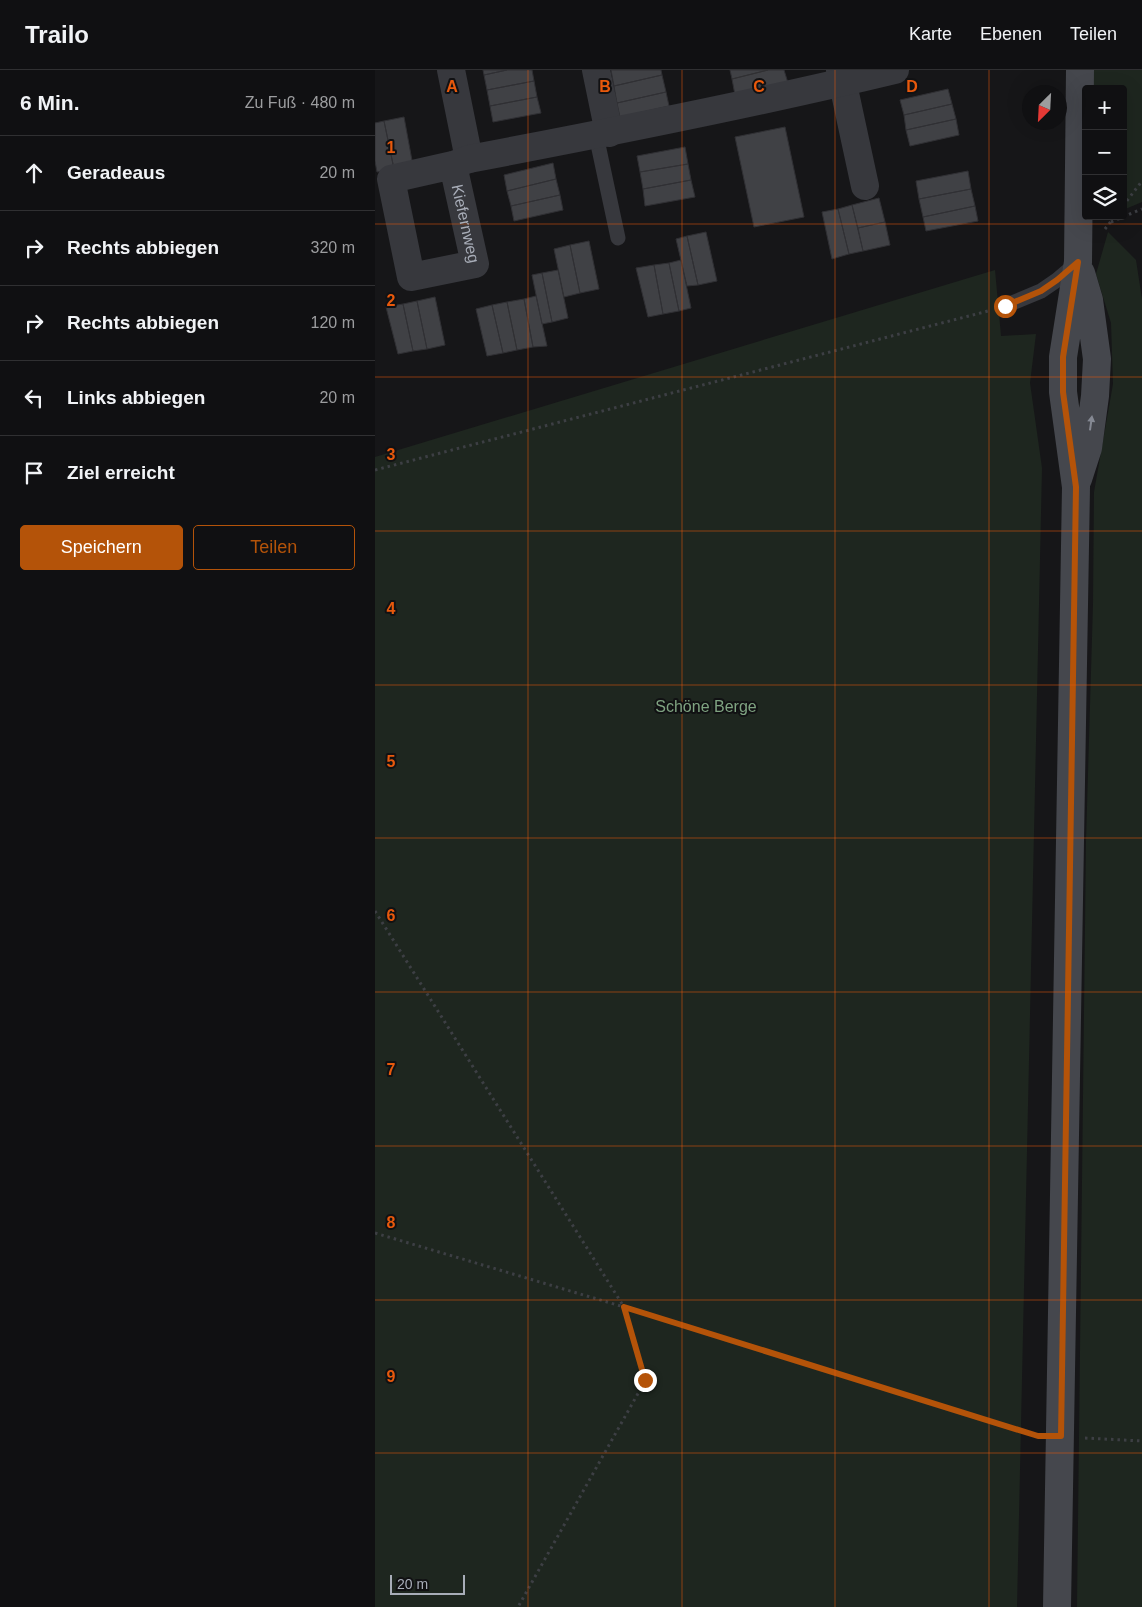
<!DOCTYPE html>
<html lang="de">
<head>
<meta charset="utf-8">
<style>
  body { margin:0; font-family:Arial,sans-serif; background:#19191b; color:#f1f3f6 }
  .controls { position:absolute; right:15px; top:15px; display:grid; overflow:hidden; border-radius:5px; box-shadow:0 5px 20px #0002 }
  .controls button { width:45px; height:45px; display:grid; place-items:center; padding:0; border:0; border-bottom:1px solid #303032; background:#101012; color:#f1f3f6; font:25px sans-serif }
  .compass { position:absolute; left:647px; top:15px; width:45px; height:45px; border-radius:50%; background:#101012; box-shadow:0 5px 20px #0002; rotate:204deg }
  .scale { position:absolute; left:15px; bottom:12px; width:75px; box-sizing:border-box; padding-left:5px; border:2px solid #a8adb8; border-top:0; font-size:14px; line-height:18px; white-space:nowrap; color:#a8adb8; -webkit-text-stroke:4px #111113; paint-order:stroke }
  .stop { position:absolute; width:15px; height:15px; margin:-11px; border:4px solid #b45309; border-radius:50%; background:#fff }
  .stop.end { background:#b45309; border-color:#fff; box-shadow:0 1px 5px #0008 }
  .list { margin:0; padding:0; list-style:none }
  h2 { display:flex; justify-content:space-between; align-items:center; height:65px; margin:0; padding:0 20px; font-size:21px }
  h2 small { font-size:16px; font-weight:400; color:#9c9d9f }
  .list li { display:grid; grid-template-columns:32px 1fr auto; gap:15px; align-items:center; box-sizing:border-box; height:75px; padding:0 20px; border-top:1px solid #303032 }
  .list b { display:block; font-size:19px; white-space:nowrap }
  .list em { font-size:16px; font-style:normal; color:#9c9d9f }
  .actions { display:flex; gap:10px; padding:15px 20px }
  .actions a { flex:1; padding:11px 0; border:1px solid #b45309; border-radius:5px; text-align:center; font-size:18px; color:#b45309 }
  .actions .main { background:#b45309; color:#fff }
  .icon { flex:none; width:28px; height:28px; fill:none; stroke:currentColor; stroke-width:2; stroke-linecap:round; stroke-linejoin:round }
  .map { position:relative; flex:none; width:767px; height:1537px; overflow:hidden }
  header { display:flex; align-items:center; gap:30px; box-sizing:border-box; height:70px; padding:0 25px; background:#101012; border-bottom:1px solid #303032 }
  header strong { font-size:24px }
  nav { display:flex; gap:28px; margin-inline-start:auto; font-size:18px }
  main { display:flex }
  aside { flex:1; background:#101012 }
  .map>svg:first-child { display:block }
  .green { fill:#1e261f }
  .building { fill:#404145; stroke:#303034 }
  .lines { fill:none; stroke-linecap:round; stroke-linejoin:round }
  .path { stroke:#3d3f44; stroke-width:3; stroke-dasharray:2.5 4; stroke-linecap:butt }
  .lane { stroke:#37383d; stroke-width:15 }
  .street { stroke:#37383d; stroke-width:28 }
  .secondary { stroke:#45474d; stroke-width:28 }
  .oneway { fill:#858993 }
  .route { stroke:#b45309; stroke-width:6 }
  .grid { fill:none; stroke:#e8590c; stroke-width:1; stroke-opacity:0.55 }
  .labels { text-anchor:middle; stroke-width:4; stroke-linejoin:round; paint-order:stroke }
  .street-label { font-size:16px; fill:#a8adb8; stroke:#111113 }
  .park-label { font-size:16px; fill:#7fa381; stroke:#111113 }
  .grid-label { font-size:16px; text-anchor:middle; font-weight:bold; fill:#e8590c; stroke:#111113; stroke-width:4; stroke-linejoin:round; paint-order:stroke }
</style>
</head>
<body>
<header>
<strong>Trailo</strong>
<nav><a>Karte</a><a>Ebenen</a><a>Teilen</a></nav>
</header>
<main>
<aside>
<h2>6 Min.<small>Zu Fuß · 480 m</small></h2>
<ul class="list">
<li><svg class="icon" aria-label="ahead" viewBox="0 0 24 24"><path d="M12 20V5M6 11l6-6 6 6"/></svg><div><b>Geradeaus</b></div><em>20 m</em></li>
<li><svg class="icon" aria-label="right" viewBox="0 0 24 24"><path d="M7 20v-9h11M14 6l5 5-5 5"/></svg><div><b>Rechts abbiegen</b></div><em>320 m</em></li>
<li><svg class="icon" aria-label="right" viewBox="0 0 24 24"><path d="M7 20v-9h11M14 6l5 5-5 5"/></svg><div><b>Rechts abbiegen</b></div><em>120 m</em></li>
<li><svg class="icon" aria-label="left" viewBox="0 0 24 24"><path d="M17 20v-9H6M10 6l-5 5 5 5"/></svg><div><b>Links abbiegen</b></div><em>20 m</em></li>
<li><svg class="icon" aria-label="arrive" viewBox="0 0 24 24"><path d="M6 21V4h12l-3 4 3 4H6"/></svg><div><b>Ziel erreicht</b></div></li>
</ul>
<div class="actions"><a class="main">Speichern</a><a>Teilen</a></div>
</aside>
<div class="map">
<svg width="767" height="1537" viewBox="0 0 767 1537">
  <rect width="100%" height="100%" fill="#161618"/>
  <path class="green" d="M715,0H767V132L748,140V19H714Z
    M733,162L761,190L767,229V1537H702L711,771L718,534L719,422L738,314L736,253L721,204Z
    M620,200L626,266L661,264L655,313L667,398L642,1537H0V387Z"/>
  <path class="building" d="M108,0H132L109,5Z
    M132,0H157L159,11L112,20L109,5Z
    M236,0H286L287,5L239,16Z
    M355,0H393L357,9Z
    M393,0H409L413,13L360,25L357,9Z
    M287,5L291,22L242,33L239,16Z
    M159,11L162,27L115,36L112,20Z
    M573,19L577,34L529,45L525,30Z
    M291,22L294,36L245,47L242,33Z
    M162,27L166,43L118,52L115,36Z
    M577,34L581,49L531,60L529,45Z
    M29,47L38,96L19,99L9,51Z
    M581,49L584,65L535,76L531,60Z
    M9,51L19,99L2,102L0,91V53Z
    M410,57L429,147L379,157L360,67Z
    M310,77L313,94L265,102L262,86Z
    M178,93L181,109L132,121L129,105Z
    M313,94L316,110L268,119L265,102Z
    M593,101L596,119L544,129L541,111Z
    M181,109L185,125L136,136L132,121Z
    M316,110L320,127L270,136L268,119Z
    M596,119L600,136L548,147L544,129Z
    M185,125L188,140L139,151L136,136Z
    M504,128L510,152L483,158L477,135Z
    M477,135L488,181L474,184L463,139Z
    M600,136L603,151L551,161L548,147Z
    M463,139L474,184L457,189L447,142Z
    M510,152L515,175L488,181L483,158Z
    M331,162L342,211L323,215L312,166Z
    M312,166L323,215L312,216L301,169Z
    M214,171L224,219L205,223L195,175Z
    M195,175L205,223L189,227L179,179Z
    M306,190L316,238L304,241L294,193Z
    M294,193L304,241L288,244L279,195Z
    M279,195L288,244L273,247L261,198Z
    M183,200L193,248L177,252L167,203Z
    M167,203L177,252L167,254L157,205Z
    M161,226L172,276L158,277L149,229Z
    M60,227L70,275L52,279L42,231Z
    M149,229L158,277L142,280L132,232Z
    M42,231L52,279L38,281L28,234Z
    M132,232L142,280L128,283L117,235Z
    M28,234L38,281L23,284L11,237Z
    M117,235L128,283L112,286L101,239Z"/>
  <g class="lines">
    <path class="path" d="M748,136L767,111
      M736,152L767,139
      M730,159L740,146
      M0,400L613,241
      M0,841L249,1237L270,1311L143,1537
      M0,1163L249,1237L659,1365
      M710,1368L767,1371"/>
    <path class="lane" d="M221,65L243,168
      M630,236L666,221L682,210L702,193"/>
    <g class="street">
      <path d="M76,0L94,89"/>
      <path d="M221,0L234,63"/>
      <path d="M465,0L490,116"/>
      <path id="s1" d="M78,95L100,194L36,207L16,109L78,95L94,89C237,62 379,34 520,0"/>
    </g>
    <path class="secondary" d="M703,409L713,378L720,326L722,289L714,230L706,203
      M682,1537L701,417L688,322V287L703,192L705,0"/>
  </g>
  <defs><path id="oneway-solid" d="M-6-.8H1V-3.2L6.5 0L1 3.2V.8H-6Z" transform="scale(1.25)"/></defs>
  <use class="oneway" href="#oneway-solid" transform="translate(716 353) rotate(-82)"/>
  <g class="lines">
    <path class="route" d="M270,1310L249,1237L663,1366H686L701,417L688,322V287L703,192L682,210L666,221L630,236"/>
  </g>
  <path class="grid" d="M153,0V1537M307,0V1537M460,0V1537M614,0V1537M0,154H767M0,307H767M0,461H767M0,615H767M0,768H767M0,922H767M0,1076H767M0,1230H767M0,1383H767"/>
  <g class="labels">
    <g class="street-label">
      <text dy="6" stroke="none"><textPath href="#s1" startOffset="60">Kiefernweg</textPath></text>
    </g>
    <g class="park-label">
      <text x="331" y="642">Schöne Berge</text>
    </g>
  </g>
  <g class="grid-label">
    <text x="77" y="22">A</text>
    <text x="230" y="22">B</text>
    <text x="384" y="22">C</text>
    <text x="537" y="22">D</text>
    <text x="16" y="83">1</text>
    <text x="16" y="236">2</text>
    <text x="16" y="390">3</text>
    <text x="16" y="544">4</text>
    <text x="16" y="697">5</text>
    <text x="16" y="851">6</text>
    <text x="16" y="1005">7</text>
    <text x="16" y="1158">8</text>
    <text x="16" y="1312">9</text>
  </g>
</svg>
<div class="controls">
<button>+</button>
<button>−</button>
<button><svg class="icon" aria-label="layers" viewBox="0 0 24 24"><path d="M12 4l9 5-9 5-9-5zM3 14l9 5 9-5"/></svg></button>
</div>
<svg class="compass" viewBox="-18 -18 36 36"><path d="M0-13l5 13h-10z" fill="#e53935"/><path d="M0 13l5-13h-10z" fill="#9c9d9f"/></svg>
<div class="scale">20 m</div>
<div class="stop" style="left:630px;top:236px"></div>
<div class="stop end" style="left:270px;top:1310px"></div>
</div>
</main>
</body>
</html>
